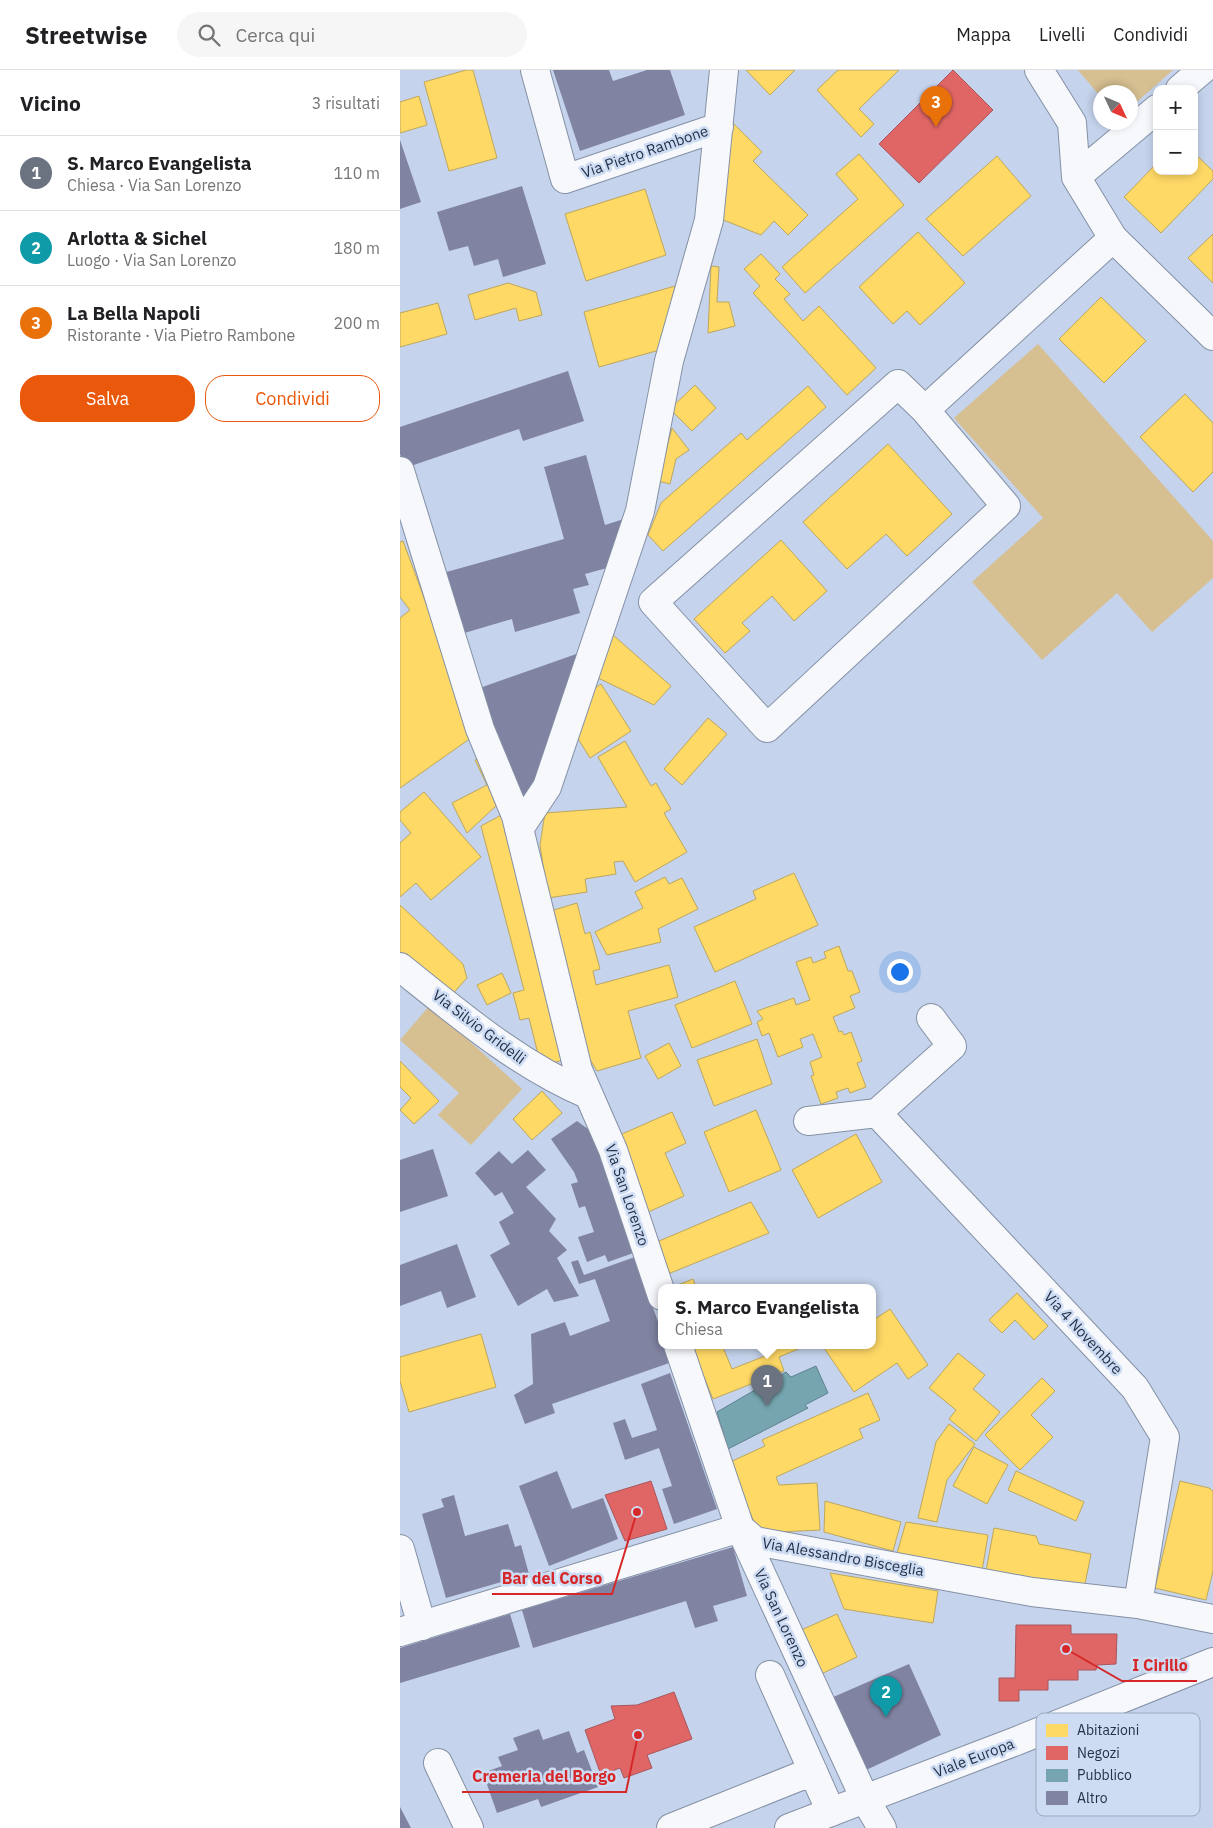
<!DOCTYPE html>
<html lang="it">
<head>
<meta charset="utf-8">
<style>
  body { margin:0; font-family:"IBM Plex Sans",sans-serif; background:#f6f6f6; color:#202124 }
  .controls { position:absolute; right:15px; top:15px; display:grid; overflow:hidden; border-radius:10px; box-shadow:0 2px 8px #0003 }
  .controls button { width:45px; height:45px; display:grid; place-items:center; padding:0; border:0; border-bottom:1px solid #e0e0e0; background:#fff; color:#202124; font:25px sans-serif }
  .compass { position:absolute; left:693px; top:15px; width:45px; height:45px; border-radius:50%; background:#fff; box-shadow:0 2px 8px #0003; rotate:134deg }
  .you { position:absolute; left:499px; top:901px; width:18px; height:18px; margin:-12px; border:4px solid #fff; border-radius:50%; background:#1a73e8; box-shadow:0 0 0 8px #1a73e833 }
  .badge { display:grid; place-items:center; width:32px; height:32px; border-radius:50%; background:#ea580c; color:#fff; font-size:16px; font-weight:700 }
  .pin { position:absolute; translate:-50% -41px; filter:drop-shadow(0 1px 2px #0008) }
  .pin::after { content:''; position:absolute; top:26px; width:18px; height:15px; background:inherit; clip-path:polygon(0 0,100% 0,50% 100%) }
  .popup { position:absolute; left:258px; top:1214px; width:218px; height:65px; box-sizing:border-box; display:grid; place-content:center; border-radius:10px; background:#fff; filter:drop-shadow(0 1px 4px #0005); font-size:16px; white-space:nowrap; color:#757577 }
  .popup b { font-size:19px; color:#202124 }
  .popup::after { content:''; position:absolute; left:50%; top:100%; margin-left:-10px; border:10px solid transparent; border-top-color:#fff }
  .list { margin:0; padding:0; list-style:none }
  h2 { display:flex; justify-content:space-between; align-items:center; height:65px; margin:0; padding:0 20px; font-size:21px }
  h2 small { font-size:16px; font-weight:400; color:#757577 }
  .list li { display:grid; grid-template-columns:32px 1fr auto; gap:15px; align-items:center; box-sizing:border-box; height:75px; padding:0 20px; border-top:1px solid #e0e0e0 }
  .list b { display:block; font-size:19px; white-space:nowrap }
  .list p { margin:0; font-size:16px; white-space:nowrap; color:#757577 }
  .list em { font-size:16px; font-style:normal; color:#757577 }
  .actions { display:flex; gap:10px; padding:15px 20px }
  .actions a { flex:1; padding:11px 0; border:1px solid #ea580c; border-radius:20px; text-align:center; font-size:18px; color:#ea580c }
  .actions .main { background:#ea580c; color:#fff }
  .icon { flex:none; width:28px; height:28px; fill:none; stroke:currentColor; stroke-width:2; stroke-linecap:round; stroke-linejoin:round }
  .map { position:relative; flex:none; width:813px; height:1758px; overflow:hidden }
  header { display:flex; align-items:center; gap:30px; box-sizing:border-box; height:70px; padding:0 25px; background:#fff; border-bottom:1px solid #e0e0e0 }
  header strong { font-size:24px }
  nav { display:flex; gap:28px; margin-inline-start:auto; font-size:18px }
  .search { width:350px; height:45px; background:#f6f6f6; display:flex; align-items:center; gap:12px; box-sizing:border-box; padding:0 18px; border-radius:28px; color:#757577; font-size:19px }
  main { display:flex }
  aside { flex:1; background:#fff }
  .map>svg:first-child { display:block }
  .green { fill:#d6bf90 }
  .homes { fill:#ffd966; stroke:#bda75d }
  .shops { fill:#e06666; stroke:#a8565d }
  .public { fill:#76a5af; stroke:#5d8290 }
  .building { fill:#8083a1 }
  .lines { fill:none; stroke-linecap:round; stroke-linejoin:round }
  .street-casing { stroke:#8490a5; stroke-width:30 }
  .secondary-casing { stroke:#8490a5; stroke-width:30 }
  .street { stroke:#f6f8fc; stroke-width:28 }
  .secondary { stroke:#f6f8fc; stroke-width:28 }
  .labels { text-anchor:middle; stroke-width:5; stroke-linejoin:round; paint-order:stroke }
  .street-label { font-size:15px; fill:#243148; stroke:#cedcf3 }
  .key { fill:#cedcf3; stroke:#9ba9c0; stroke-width:1 }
  .key-label { font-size:14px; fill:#243148 }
  .leader { fill:none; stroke:#d62828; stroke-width:2 }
  .callout-dot { fill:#d62828; stroke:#cedcf3; stroke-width:2 }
  .callout-label { font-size:16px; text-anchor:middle; font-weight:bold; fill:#d62828; stroke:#cedcf3; stroke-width:5; stroke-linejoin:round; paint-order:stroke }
</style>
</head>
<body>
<header>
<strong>Streetwise</strong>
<div class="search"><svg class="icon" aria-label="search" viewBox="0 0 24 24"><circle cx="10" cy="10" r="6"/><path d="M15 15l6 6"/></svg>Cerca qui</div>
<nav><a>Mappa</a><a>Livelli</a><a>Condividi</a></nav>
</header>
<main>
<aside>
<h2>Vicino<small>3 risultati</small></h2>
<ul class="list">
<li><span class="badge" style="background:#6b7280">1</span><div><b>S. Marco Evangelista</b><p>Chiesa · Via San Lorenzo</p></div><em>110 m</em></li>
<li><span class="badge" style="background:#0f9aa8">2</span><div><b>Arlotta &amp; Sichel</b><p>Luogo · Via San Lorenzo</p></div><em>180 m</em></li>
<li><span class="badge" style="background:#e8710a">3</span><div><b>La Bella Napoli</b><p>Ristorante · Via Pietro Rambone</p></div><em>200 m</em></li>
</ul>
<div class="actions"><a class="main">Salva</a><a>Condividi</a></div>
</aside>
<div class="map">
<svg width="813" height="1758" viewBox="0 0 813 1758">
  <rect width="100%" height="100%" fill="#c5d3ec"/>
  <path class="green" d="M678,0H773L731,37L730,22H700V26Z
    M638,274L813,471V508L752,562L717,523L642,590L572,512L643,448L554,348Z
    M30,935L122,1019L71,1075L38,1045L59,1023L0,970Z"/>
  <path class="homes" d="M66,0H73L97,88L49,101L24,12Z
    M346,0H395L370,25Z
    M438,0H499L459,39L474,54L461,67L417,20Z
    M19,26L27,55L0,63V32Z
    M332,52L362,82L353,91L408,145L388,165L374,151L361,165L321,149Z
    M794,83L813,101V109L761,163L724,127L757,93V101H794Z
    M459,84L504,135L405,223L382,197L458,129L436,104Z
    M597,86L631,126L563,186L526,149Z
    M245,119L266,185L186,211L165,144Z
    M518,162L565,213L520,255L507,241L493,254L459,217Z
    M813,164V213L788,188Z
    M361,184L380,204L375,209L390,224L384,229L403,251L419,236L476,298L447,325L353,223L360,216L344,199Z
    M311,196L319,197L317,232H329L335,256L308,263Z
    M108,213L136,222L142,245L119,251L116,238L75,250L68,225Z
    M275,216L263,279L199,297L184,242Z
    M701,227L746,271L704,313L659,269Z
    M38,233L47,264L0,277V243Z
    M295,315L316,338L292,361L270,339Z
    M408,316L426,337L263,481L248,465L261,433L341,363L347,370Z
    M785,324L813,353V402L793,422L740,367Z
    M272,358L289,380L276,389L270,414L258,411Z
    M488,374L552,444L507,486L486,464L447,499L403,452Z
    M381,470L427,521L394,551L372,526L342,553L350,561L325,583L294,549Z
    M3,471L75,665L0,718V548L10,540L0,527V472Z
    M213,565L271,616L254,635L194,606Z
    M201,614L231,661L190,688L177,667L188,623Z
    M308,648L327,664L282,715L264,699Z
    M225,671L251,716L256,713L271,739L264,743L287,782L235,812L223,791L214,792L216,804L185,809L187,822L148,828L140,775L145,743L227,737L198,687Z
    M82,686L98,734L67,763L52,733L87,715L75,690Z
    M24,722L81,787L31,830L16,813L0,827V773L11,763L0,750V742Z
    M107,742L171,988L141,996L129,948L120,950L113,923L124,920L81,756Z
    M394,803L418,855L315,902L294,857L356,829L353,821Z
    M265,807L269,814L282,808L298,839L258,859L261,872L207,885L195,862L243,838L235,822Z
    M177,833L185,864L190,862L200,899L193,901L196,915L269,895L278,927L228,941L241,988L197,1001L178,970L144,843Z
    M0,835L63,894L67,908L46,931L0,888Z
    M439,876L448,901H452L460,922L450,926L455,938L433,947L439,962L442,961L444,965L451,962L462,991L457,993L466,1017L450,1023L448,1018L436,1022L438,1028L421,1034L411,1006L414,1005L410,992L422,987L413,964L400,969L403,977L378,987L369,963L362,966L357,952L363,949L357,941L394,928L396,935L410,930L396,892L411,887L413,893L426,888L424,882Z
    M102,903L111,923L87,935L77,915Z
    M335,911L352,954L292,978L275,935Z
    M357,969L372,1014L314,1036L297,990Z
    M269,973L281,996L258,1009L245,986Z
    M0,991L39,1031L14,1054L0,1040L11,1028L0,1017Z
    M142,1021L162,1043L132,1070L113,1049Z
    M356,1040L381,1100L329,1122L304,1062Z
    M272,1042L286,1073L265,1083L284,1126L246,1143L213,1068Z
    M456,1064L482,1112L418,1148L392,1100Z
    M351,1132L369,1163L263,1206L252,1174Z
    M293,1209L296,1217H273Z
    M617,1223L648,1256L634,1270L615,1250L602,1263L589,1250Z
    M490,1239L528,1295L508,1309L497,1293L454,1322L422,1275H472V1251Z
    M81,1264L96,1317L9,1342L0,1311V1287Z
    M291,1275H322L332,1299L365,1286L360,1275H402L403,1277L379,1287L384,1301L313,1329Z
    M558,1283L585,1305L573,1319L600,1342L576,1371L549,1349L556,1340L529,1318Z
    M642,1308L655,1321L631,1345L653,1367L620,1400L585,1365Z
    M468,1323L480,1350L459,1359L463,1368L376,1407L379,1415L417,1413L420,1460L359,1463L328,1393L365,1376L362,1370Z
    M549,1354L575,1374L547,1410L537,1452L518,1448L536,1372Z
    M574,1377L608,1395L587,1434L553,1416Z
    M616,1401L684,1432L676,1451L608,1420Z
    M780,1411L809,1418L813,1421V1501L806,1530L755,1518Z
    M425,1431L501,1452L493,1481L424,1462Z
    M506,1452L588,1465L582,1501L496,1487Z
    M594,1458L636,1466L639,1474L691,1484L684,1519L586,1501Z
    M430,1503L538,1521L533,1553L444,1539Z
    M437,1544L457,1587L419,1605L399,1561Z"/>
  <path class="shops" d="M553,0L593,40L519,113L479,74Z
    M251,1411L267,1459L225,1471L205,1425Z
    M616,1555H671V1564H717L716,1594L697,1595L696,1600H678V1610H648V1620H619V1631H599V1608H615Z
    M274,1622L292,1669L247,1685L252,1698L224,1708L220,1698L201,1705L185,1660L215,1649L211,1636L237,1635Z"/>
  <path class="public" d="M416,1296L428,1323L405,1335L408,1338L328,1379L317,1342L386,1302L391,1307Z"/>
  <path class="building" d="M153,0H209L213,11L247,0H270L285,45L180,81Z
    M0,70L21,132L0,139Z
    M122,116L146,194L103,207L98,189L74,196L68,176L49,181L37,142Z
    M168,301L184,351L123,371L119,359L5,398L0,384V357Z
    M186,385L205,455L224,449L214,496L185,504L189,515L173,519L180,543L115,562L112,549L61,564L43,503L164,469L144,397Z
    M182,582L136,725L116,732L77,619Z
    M177,1051L199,1067L239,1181L208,1192L205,1185L187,1192L178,1167L194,1162L185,1136L179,1138L171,1114L178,1112L174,1102L151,1069Z
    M33,1079L48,1126L0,1142V1090Z
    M128,1080L146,1100L126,1117L156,1149L149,1161L167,1180L157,1188L179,1226L154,1232L147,1219L118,1236L90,1185L110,1174L99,1152L114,1143L102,1122L95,1126L75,1103L99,1081L112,1094Z
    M57,1174L76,1227L47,1238L41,1221L0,1236V1195Z
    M235,1187L262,1263V1275H266L272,1292L152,1334L155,1343L125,1354L114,1325L133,1314L131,1264L165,1252L170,1266L210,1251L195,1209L179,1214L171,1192L178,1190L184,1205Z
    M270,1303L317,1439L274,1454L262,1419L272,1416L259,1378L225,1390L213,1353L225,1349L232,1368L257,1360L241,1314Z
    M157,1401L172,1439L203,1428L218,1469L149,1496L119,1416Z
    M54,1425L65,1466L108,1454L115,1477L121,1475L129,1504L46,1528L22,1444L44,1437L41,1429Z
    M333,1477L347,1526L313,1536L318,1551L295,1558L286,1531L133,1578L122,1540Z
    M110,1544L120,1577L0,1613V1578Z
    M509,1594L541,1665L464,1701L431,1628Z
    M139,1659L143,1670L169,1661L177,1683L184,1680L198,1717L141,1737L138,1729L97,1743L83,1703L102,1696L98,1687L118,1680L113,1668Z
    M0,1737L11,1758H0Z"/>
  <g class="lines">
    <defs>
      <path id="street" d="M135,0L165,109L319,57
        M639,0L672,53L676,107L713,168L813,266
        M780,19L802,0
        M676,107L757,39
        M525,340L606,436L367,658L253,532L498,314L525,340L713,168
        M0,401L80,659L116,746L178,1000L213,1080L262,1226
        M119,759L147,717L240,441L269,291L309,150L324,0
        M0,897C60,945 117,994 189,1025
        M477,1043L735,1318L765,1367L738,1534
        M408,1051L477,1043L552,976L531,948
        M278,1275L340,1458L465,1729L482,1758
        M0,1479L22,1556
        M0,1562L340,1458L355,1471L632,1522L738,1534L813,1549
        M370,1605L431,1742
        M38,1693L69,1758
        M271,1758L413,1701"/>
      <path id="secondary" d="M389,1758L619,1670L813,1592"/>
    </defs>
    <use href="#street" class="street-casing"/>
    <use href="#secondary" class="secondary-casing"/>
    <use href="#street" class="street"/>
    <use href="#secondary" class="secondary"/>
  </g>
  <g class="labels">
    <g class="street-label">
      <text transform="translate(245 82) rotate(-19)" y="5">Via Pietro Rambone</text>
      <text transform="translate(79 957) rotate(37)" y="5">Via Silvio Gridelli</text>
      <text transform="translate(227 1125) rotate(71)" y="5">Via San Lorenzo</text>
      <text transform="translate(683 1263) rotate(47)" y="5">Via 4 Novembre</text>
      <text transform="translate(443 1487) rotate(10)" y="5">Via Alessandro Bisceglia</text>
      <text transform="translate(381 1548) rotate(65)" y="5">Via San Lorenzo</text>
      <text transform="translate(574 1688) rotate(-21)" y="5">Viale Europa</text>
    </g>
  </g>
  <rect x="636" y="1643" width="164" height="103" rx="8" class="key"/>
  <rect x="646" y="1654" width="22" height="13" fill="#ffd966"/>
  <rect x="646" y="1676" width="22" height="14" fill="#e06666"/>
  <rect x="646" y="1699" width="22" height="13" fill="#76a5af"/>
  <rect x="646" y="1721" width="22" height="14" fill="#8083a1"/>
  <g class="key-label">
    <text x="677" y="1665">Abitazioni</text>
    <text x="677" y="1688">Negozi</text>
    <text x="677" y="1710">Pubblico</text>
    <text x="677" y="1733">Altro</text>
  </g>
  <path class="leader" d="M237 1442L212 1524H92M666 1579L722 1611H797M238 1665L226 1722H62"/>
  <g class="callout-dot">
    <circle cx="237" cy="1442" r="5"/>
    <circle cx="666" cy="1579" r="5"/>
    <circle cx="238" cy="1665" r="5"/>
  </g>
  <g class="callout-label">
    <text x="152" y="1514">Bar del Corso</text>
    <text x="760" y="1601">I Cirillo</text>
    <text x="144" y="1712">Cremeria del Borgo</text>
  </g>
</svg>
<div class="controls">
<button>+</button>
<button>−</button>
</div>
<svg class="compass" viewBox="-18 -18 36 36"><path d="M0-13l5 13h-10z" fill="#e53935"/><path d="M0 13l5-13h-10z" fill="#757577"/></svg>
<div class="you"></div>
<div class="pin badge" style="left:367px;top:1336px;background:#6b7280">1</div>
<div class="popup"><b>S. Marco Evangelista</b>Chiesa</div>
<div class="pin badge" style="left:486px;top:1647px;background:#0f9aa8">2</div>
<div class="pin badge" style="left:536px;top:57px;background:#e8710a">3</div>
</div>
</main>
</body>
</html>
